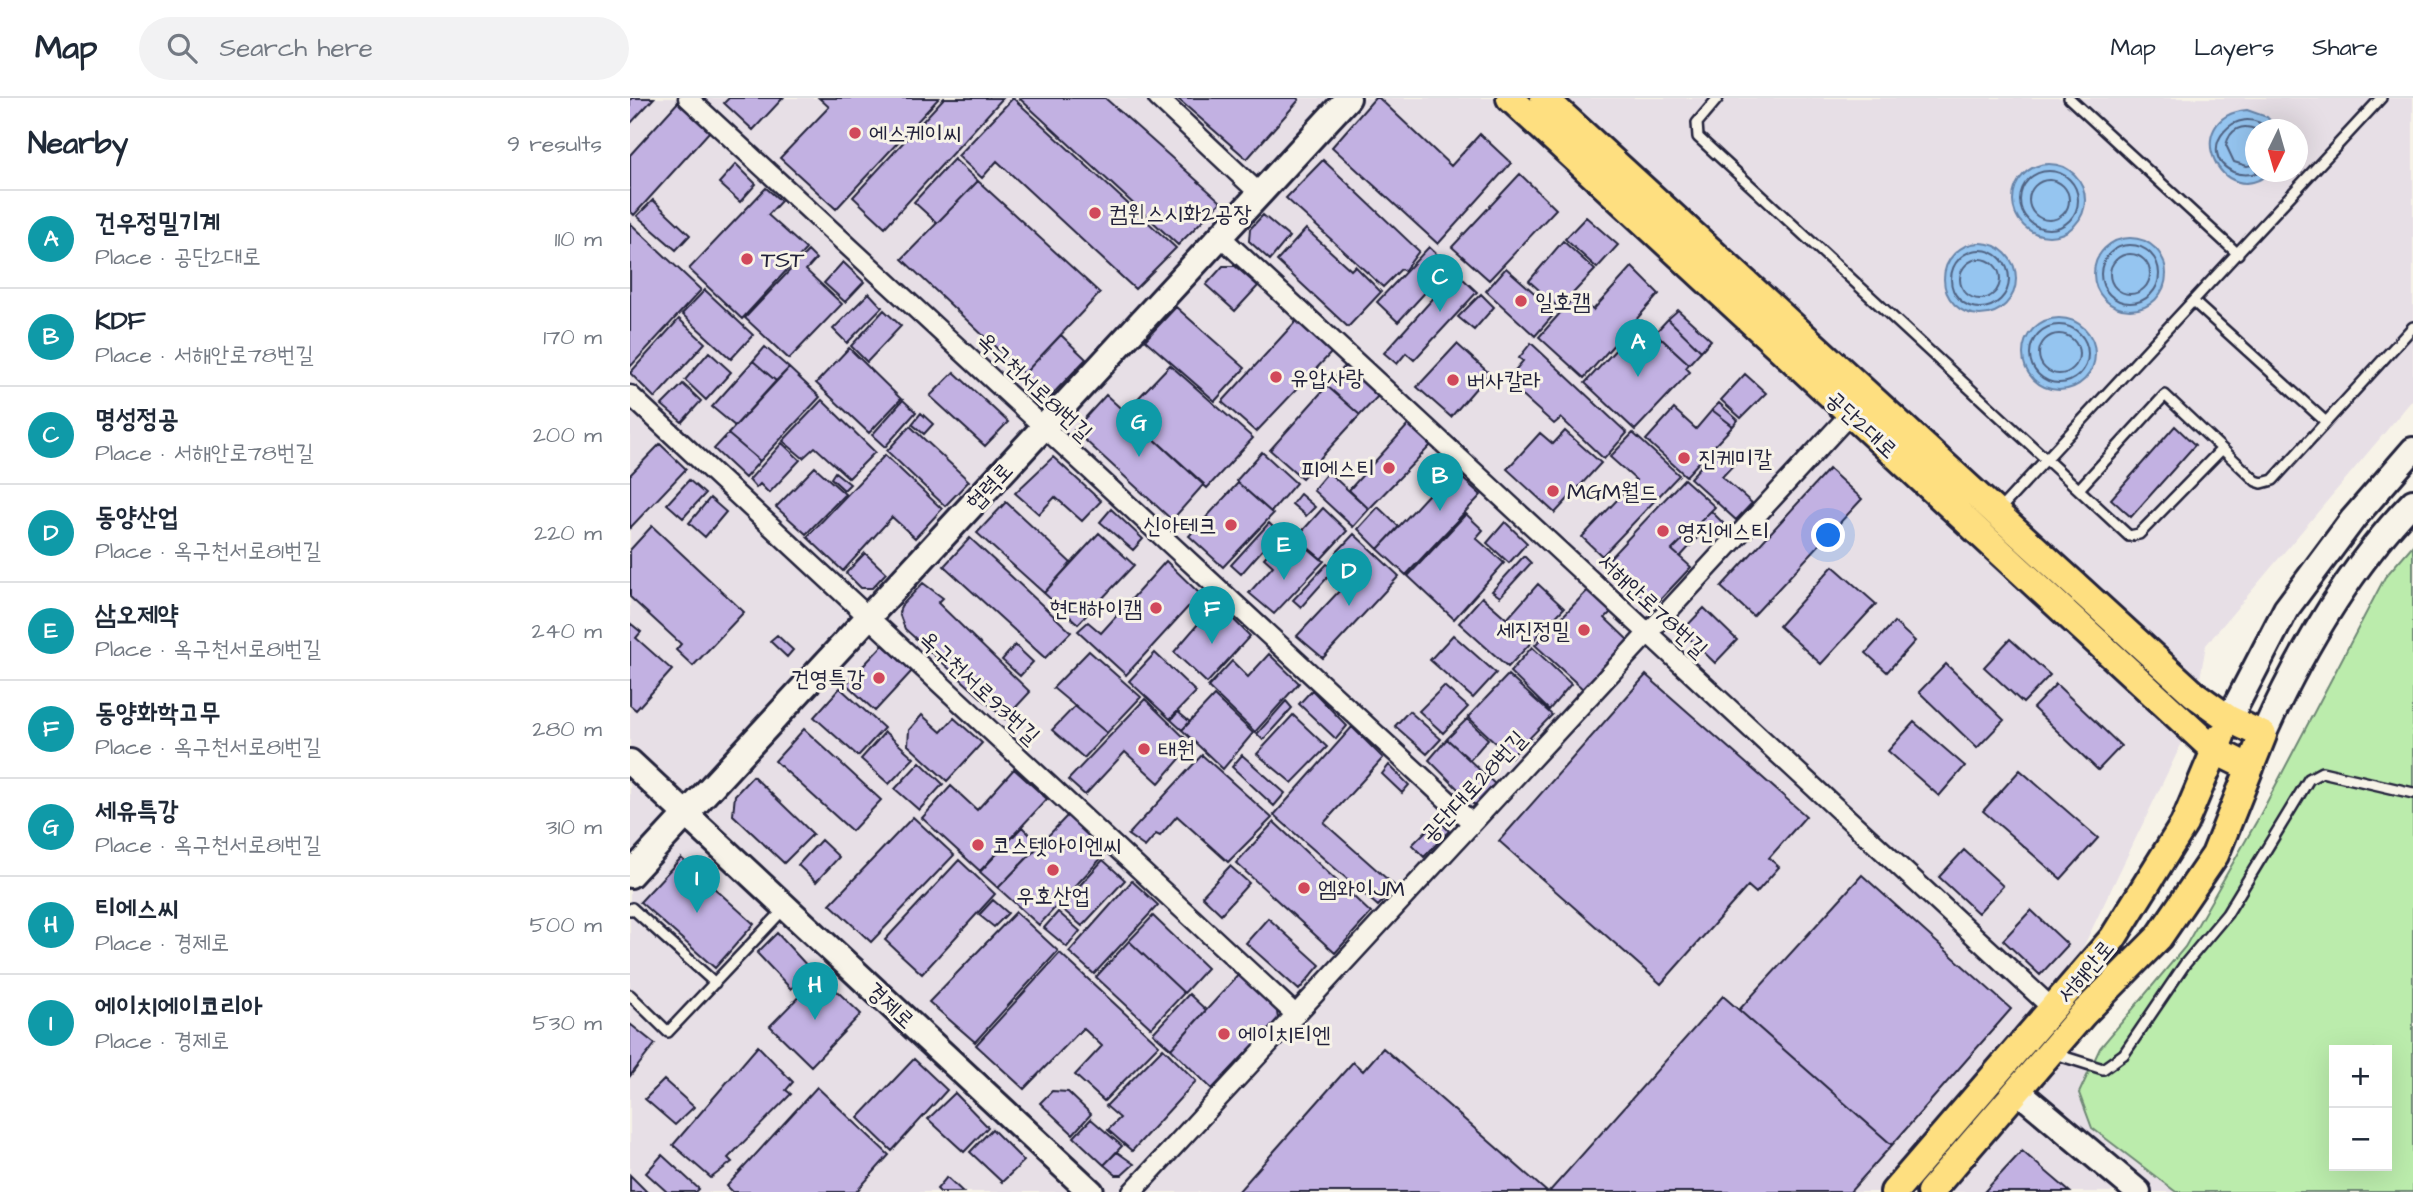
<!DOCTYPE html>
<html lang="en">
<head>
<meta charset="utf-8">
<style>
  body { margin:0; font-family:"Architects Daughter","Poor Story",sans-serif; background:#f2f2f3; color:#1f2937 }
  .controls { position:absolute; right:21px; bottom:21px; display:grid; overflow:hidden; border-radius:0px; box-shadow:0 7px 28px #0002 }
  .controls button { width:63px; height:63px; display:grid; place-items:center; padding:0; border:0; border-bottom:2px solid #e0e1e3; background:#fff; color:#1f2937; font:35px sans-serif }
  .compass { position:absolute; left:1615px; top:21px; width:63px; height:63px; border-radius:50%; background:#fff; box-shadow:0 7px 28px #0002; rotate:185deg }
  .you { position:absolute; left:1199px; top:438px; width:24px; height:24px; margin:-18px; border:5px solid #fff; border-radius:50%; background:#1a73e8; box-shadow:0 0 0 10px #1a73e833 }
  .badge { display:grid; place-items:center; width:46px; height:46px; border-radius:50%; background:#d1495b; color:#fff; font-size:23px; font-weight:700 }
  .pin { position:absolute; translate:-50% -58px; filter:drop-shadow(0 2px 4px #0008) }
  .pin::after { content:''; position:absolute; top:37px; width:24px; height:21px; background:inherit; clip-path:polygon(0 0,100% 0,50% 100%) }
  .list { margin:0; padding:0; list-style:none }
  h2 { display:flex; justify-content:space-between; align-items:center; height:91px; margin:0; padding:0 28px; font-size:30px }
  h2 small { font-size:23px; font-weight:400; color:#747a83 }
  .list li { display:grid; grid-template-columns:46px 1fr auto; gap:21px; align-items:center; box-sizing:border-box; height:98px; padding:0 28px; border-top:2px solid #e0e1e3 }
  .list b { display:block; font-size:26px; white-space:nowrap }
  .list p { margin:0; font-size:23px; white-space:nowrap; color:#747a83 }
  .list em { font-size:23px; font-style:normal; color:#747a83 }
  .icon { flex:none; width:38px; height:38px; fill:none; stroke:currentColor; stroke-width:2; stroke-linecap:round; stroke-linejoin:round }
  .map { position:relative; flex:none; width:1783px; height:1094px; overflow:hidden }
  header { display:flex; align-items:center; gap:42px; box-sizing:border-box; height:98px; padding:0 35px; background:#fff; border-bottom:2px solid #e0e1e3 }
  header strong { font-size:33px }
  nav { display:flex; gap:38px; margin-inline-start:auto; font-size:24px }
  .search { width:490px; height:63px; background:#f2f2f3; display:flex; align-items:center; gap:18px; box-sizing:border-box; padding:0 24px; border-radius:38px; color:#747a83; font-size:26px }
  main { display:flex }
  aside { flex:1; background:#fff }
  .map>svg:first-child { display:block }
  .built { fill:#e7dfe6; fill-rule:evenodd }
  .green { fill:#bbecac; stroke:#6e8774; stroke-width:2; fill-rule:evenodd }
  .water { fill:#95c5f0; stroke:#6784a8; stroke-width:2 }
  .lines { fill:none; stroke-linecap:round; stroke-linejoin:round }
  .shore { stroke:#506383; stroke-width:2 }
  .building { fill:#c2b1e2; stroke:#22223b; stroke-width:2 }
  .lane-casing { stroke:#22223b; stroke-width:14 }
  .street-casing { stroke:#22223b; stroke-width:23 }
  .secondary-casing { stroke:#22223b; stroke-width:30 }
  .primary-casing { stroke:#22223b; stroke-width:32 }
  .lane { stroke:#f7f3e8; stroke-width:9 }
  .street { stroke:#f7f3e8; stroke-width:18 }
  .secondary { stroke:#f7f3e8; stroke-width:24 }
  .primary { stroke:#fedf80; stroke-width:26 }
  .poi-dot { fill:#d1495b; stroke:#f7f3e8; stroke-width:2.5 }
  .labels { text-anchor:middle; stroke-width:6; stroke-linejoin:round; paint-order:stroke }
  .poi-label { font-size:23px; fill:#22223b; stroke:#f7f3e8; text-anchor:start }
  .street-label { font-size:23px; fill:#22223b; stroke:#f7f3e8 }
</style>
</head>
<body>
<header>
<strong>Map</strong>
<div class="search"><svg class="icon" aria-label="search" viewBox="0 0 24 24"><circle cx="10" cy="10" r="6"/><path d="M15 15l6 6"/></svg>Search here</div>
<nav><a>Map</a><a>Layers</a><a>Share</a></nav>
</header>
<main>
<aside>
<h2>Nearby<small>9 results</small></h2>
<ul class="list">
<li><span class="badge" style="background:#0f9aa8">A</span><div><b>건우정밀기계</b><p>Place · 공단2대로</p></div><em>110 m</em></li>
<li><span class="badge" style="background:#0f9aa8">B</span><div><b>KDF</b><p>Place · 서해안로78번길</p></div><em>170 m</em></li>
<li><span class="badge" style="background:#0f9aa8">C</span><div><b>명성정공</b><p>Place · 서해안로78번길</p></div><em>200 m</em></li>
<li><span class="badge" style="background:#0f9aa8">D</span><div><b>동양산업</b><p>Place · 옥구천서로81번길</p></div><em>220 m</em></li>
<li><span class="badge" style="background:#0f9aa8">E</span><div><b>삼오제약</b><p>Place · 옥구천서로81번길</p></div><em>240 m</em></li>
<li><span class="badge" style="background:#0f9aa8">F</span><div><b>동양화학고무</b><p>Place · 옥구천서로81번길</p></div><em>280 m</em></li>
<li><span class="badge" style="background:#0f9aa8">G</span><div><b>세유특강</b><p>Place · 옥구천서로81번길</p></div><em>310 m</em></li>
<li><span class="badge" style="background:#0f9aa8">H</span><div><b>티에스씨</b><p>Place · 경제로</p></div><em>500 m</em></li>
<li><span class="badge" style="background:#0f9aa8">I</span><div><b>에이치에이코리아</b><p>Place · 경제로</p></div><em>530 m</em></li>
</ul>
</aside>
<div class="map">
<svg width="1783" height="1094" viewBox="0 0 1783 1094">
  <rect width="100%" height="100%" fill="#f7f3e8"/>
  <filter id="ink" filterUnits="userSpaceOnUse"><feTurbulence type="fractalNoise" baseFrequency=".0143" numOctaves="2"/><feDisplacementMap in="SourceGraphic" scale="14" xChannelSelector="R" yChannelSelector="G"/><feConvolveMatrix kernelMatrix="1 2 1 2 8 2 1 2 1" color-interpolation-filters="sRGB"/></filter>
  <g filter="url(#ink)">
    <path class="built" d="M0,0H1783V301L1576,547L1562,624L1417,924L1587,1094H0ZM1626,32H1668V74H1626Z"/>
    <path class="green" d="M1783,447V1094H1546L1462,1030L1449,995L1470,950L1555,849L1628,721L1755,479ZM1704,952H1757V1068H1704Z"/>
    <path class="water" d="M1617,12L1637,19L1648,31L1626,32V74H1641C1592,117 1547,19 1617,12Z
      M1383 102a36 36 0 1 1 72 0a36 36 0 1 1-72 0Z
      M1464 176a36 36 0 1 1 72 0a36 36 0 1 1-72 0Z
      M1314 181a36 36 0 1 1 72 0a36 36 0 1 1-72 0Z
      M1393 256a36 36 0 1 1 72 0a36 36 0 1 1-72 0Z"/>
    <g class="lines">
      <path class="shore" d="M1626,66L1617,68L1604,64L1596,47C1600,31 1612,25 1627,32
        M1390 102a29 29 0 1 1 58 0a29 29 0 1 1-58 0Z
        M1630,74C1621,77 1612,78 1603,74C1562,54 1608,0 1639,32
        M1399 102a20 20 0 1 1 40 0a20 20 0 1 1-40 0Z
        M1471 176a29 29 0 1 1 58 0a29 29 0 1 1-58 0Z
        M1321 181a29 29 0 1 1 58 0a29 29 0 1 1-58 0Z
        M1480 176a20 20 0 1 1 40 0a20 20 0 1 1-40 0Z
        M1330 181a20 20 0 1 1 40 0a20 20 0 1 1-40 0Z
        M1400 256a29 29 0 1 1 58 0a29 29 0 1 1-58 0Z
        M1409 256a20 20 0 1 1 40 0a20 20 0 1 1-40 0Z"/>
    </g>
    <path class="building" d="M2,0H24L0,26V2Z
      M99,0H153L123,32L94,5Z
      M189,0H309L206,111L150,60L199,9Z
      M314,0H373L255,129L223,99Z
      M383,0L546,150L505,191L367,63L352,80L328,58Z
      M389,0H475L591,104L548,147Z
      M547,0H667L669,2L617,61Z
      M745,0H749L821,68L850,36L881,65L808,146L702,49Z
      M49,3L80,33L4,117L0,113V57Z
      M324,61L348,83L307,125L284,104Z
      M693,62L789,153L774,173L771,171L753,189L656,100Z
      M106,66L126,86L110,104L89,85Z
      M890,76L926,111L859,182L822,149Z
      M348,83L470,195L394,276L272,161Z
      M136,90L151,103L138,117L176,151L112,221L59,171Z
      M23,102L60,137L46,152L7,118Z
      M633,117L659,139L640,162L619,143L620,131Z
      M956,119L988,147L967,170L935,141Z
      M0,125L71,192L0,269Z
      M676,131L721,172L725,168L751,194L718,229L647,163Z
      M933,143L965,172L929,210L899,183Z
      M799,149L847,194L784,262L776,255L767,266L754,255L808,195L801,188L768,224L747,204Z
      M178,153L186,161L176,172L212,206L159,261L115,220Z
      M213,164L234,184L215,204L194,185Z
      M593,168H605L628,188L605,213L576,187Z
      M1002,169L1029,196L954,280L909,239L946,197L963,212Z
      M876,170L926,214L905,238L856,193Z
      M75,192L123,237L101,261L52,216Z
      M239,195L252,209L217,245L203,231Z
      M851,196L864,209L844,232L828,219Z
      M546,209L615,270L585,303L515,242Z
      M254,212L271,228L237,264L221,248Z
      M1048,212L1081,242L1071,253L1038,221Z
      M49,221L75,245L25,300L0,275Z
      M668,221L702,254L626,334L592,304Z
      M1038,221L1071,253L1059,266L1025,235Z
      M1012,223L1059,266L1056,270L1060,274L1005,332L955,285Z
      M431,237L456,261L417,302L391,279Z
      M901,245L997,335L974,361L931,320L924,326L876,283L893,263L889,260Z
      M827,246L859,275L821,319L787,289Z
      M135,249L159,270L146,283L123,263Z
      M219,250L271,301L239,335L186,285Z
      M79,254L101,274L76,302L55,282Z
      M123,263L146,283L105,328L82,309Z
      M717,266L750,296L730,317L697,288Z
      M540,267L623,340L577,390L495,314Z
      M159,270L190,299L130,363L98,336Z
      M324,274L378,324L355,348L300,298Z
      M1115,276L1136,295L1111,320L1091,302Z
      M53,286L71,303L52,324L32,307Z
      M697,288L730,317L672,380L640,352Z
      M476,297L574,386L542,422L444,332Z
      M192,302L245,354L219,380L185,349L173,360L153,343Z
      M273,302L286,314L255,349L242,337Z
      M1089,305L1108,322L1103,328L1082,312Z
      M1044,311L1066,331L1082,312L1103,328L1056,378L1016,342Z
      M291,315L303,326L294,336L282,326Z
      M779,326L801,347L739,411L719,392Z
      M280,328L339,383L315,408L257,353Z
      M1545,328L1565,347L1501,419L1481,401Z
      M935,333L971,365L925,415L877,371L910,335L923,346Z
      M1003,335L1049,377L972,458L952,439L1006,382L980,359Z
      M98,336L130,363L115,380L84,351Z
      M152,345L170,362L139,395L130,386L126,390L119,382Z
      M30,346L56,371L0,430V377Z
      M1088,350L1106,364L1092,379L1122,405L1106,422L1060,380Z
      M632,354L666,385L641,414L606,383Z
      M255,357L312,411L285,440L262,419L213,473L177,439Z
      M423,359L471,403L452,423L425,399L409,416L385,395Z
      M185,369L215,396L176,436L146,409Z
      M822,371L851,397L776,477L748,451Z
      M1199,371L1232,401L1123,518L1091,489Z
      M205,374L220,386L214,392L201,380Z
      M698,374L739,411L723,429L683,392Z
      M1054,381L1085,409L1042,452L1061,469L1028,504L1018,506L976,464Z
      M59,382L75,396L53,420L37,406Z
      M608,385L643,416L593,469L559,438Z
      M670,396L685,409L676,418L662,406Z
      M80,400L96,414L75,439L59,425Z
      M376,404L441,465L414,495L347,435Z
      M748,409L769,429L748,451L728,431Z
      M693,410L717,433L691,461L666,440Z
      M481,411L513,441L503,452L470,424Z
      M1081,413L1095,427L1077,445L1069,438L1050,459L1042,452Z
      M836,416L853,432L846,440L874,465L824,521L778,478Z
      M875,424L897,445L879,465L857,445Z
      M639,425L648,434L611,476L601,467Z
      M22,428L114,514L63,568L46,552L51,546L0,499V452Z
      M658,433L694,463L644,516L619,495L643,468L634,460Z
      M469,435L504,467L448,526L414,495Z
      M724,436L769,478L693,560L667,538L728,473L707,454Z
      M340,440L441,534L415,560L314,468Z
      M235,455L256,475L242,490H231L216,475Z
      M894,458L901,465L870,499L862,493Z
      M536,463L570,496L496,577L448,533L458,524L471,535Z
      M697,466L705,471L671,509L663,502Z
      M1203,468L1246,506L1191,566L1149,528Z
      M293,485L313,500L308,505L400,594L375,621L275,531L269,515L271,508Z
      M908,486L934,510L878,569L829,525L852,499L877,521Z
      M959,491L982,513L975,520L999,543L954,592L905,547Z
      M1074,510L1107,542L1085,565L1052,533Z
      M580,512L589,522L596,514L620,538L577,585L544,554Z
      M1264,524L1285,543L1257,574L1236,555Z
      M0,525L11,534L6,540L42,572L6,612L0,607Z
      M147,537L163,552L157,559L140,543Z
      M823,537L866,575L843,600L800,562Z
      M1380,541L1420,577L1393,605L1354,569Z
      M253,547L282,573L245,613L216,586Z
      M385,547L403,564L390,578L372,562Z
      M902,549L941,586L919,612L880,574Z
      M459,553L511,599L477,635L423,590Z
      M525,555L566,594L540,621L499,583Z
      M639,556L669,585L625,634L578,589L602,563L618,579Z
      M1316,566L1374,622L1347,650L1289,594Z
      M878,577L922,617L881,659L838,619Z
      M1016,577L1176,718L1139,760L1149,769L1126,795L1118,788L1031,886L869,743Z
      M1426,586L1491,648L1468,672L1403,610Z
      M814,588L838,609L813,635L789,613Z
      M210,590L254,630L228,658L184,619Z
      M682,592L717,628L706,641L669,606Z
      M584,598L623,635L593,671L552,632Z
      M515,601L562,647L529,685L495,654L455,697L438,682Z
      M656,603L662,610L633,642L627,636Z
      M445,608L477,635L454,660L422,632Z
      M779,613L811,641L797,656L765,628Z
      M548,614L560,624L552,632L541,622Z
      M292,617L311,634L324,620L352,645L317,683L278,647L279,632Z
      M663,617L697,649L662,685L627,656Z
      M837,621L858,641L840,662L817,641Z
      M1284,624L1335,668L1309,698L1258,653Z
      M722,629L753,660L694,725L766,789L748,808L644,717Z
      M174,631L251,702L222,733L145,663Z
      M255,634L284,660L259,686L231,661Z
      M817,641L868,689L852,706H843L799,662Z
      M572,657L642,720L598,764L547,718L530,738L526,736L515,749L498,737Z
      M612,657L655,695L644,708L602,669Z
      M290,664L313,686L289,712L265,691Z
      M759,667L779,687L772,695L752,676Z
      M384,671L417,701L350,773L292,720L321,688L347,712Z
      M1390,672L1468,740L1431,781L1353,713Z
      M123,678L183,736L154,765L103,717L105,697Z
      M438,717L477,754L409,827L368,790Z
      M283,719L324,757L241,844L200,806Z
      M808,721L819,733L794,759L782,747Z
      M644,724L741,815L705,855L606,765Z
      M392,729L410,747L368,790L350,774Z
      M191,742L209,759L186,784L168,767Z
      M1334,752L1373,788L1348,815L1309,779Z
      M51,760L124,826L85,870L10,804Z
      M329,762L365,796L292,876L255,842Z
      M473,762L495,782L452,828L430,809Z
      M600,768L619,785L591,816L572,798Z
      M1232,777L1381,911L1262,1047L1109,912Z
      M502,783L528,807L464,876L439,854Z
      M363,802L378,815L364,829L349,817Z
      M1401,812L1438,847L1410,877L1373,842Z
      M386,814L428,853L345,944L299,904Z
      M428,814L450,833L437,849L414,830Z
      M523,818L577,870L554,895L499,843Z
      M638,820L690,867L669,892L616,845Z
      M147,835L180,871L161,891L127,855Z
      M499,843L554,895L521,930L466,879Z
      M430,855L529,947L474,1003L445,977L472,948L453,930L394,991L346,947Z
      M611,874L646,906L648,921L582,991L541,951Z
      M190,877L231,916L181,968L140,928Z
      M559,896L576,912L541,951L523,935Z
      M1093,898L1262,1047L1220,1094H919Z
      M0,926L25,946L0,978Z
      M128,948L163,984L156,992L161,996L98,1060L102,1064L81,1080L43,1047Z
      M533,950L566,983L502,1053L478,1032L490,1020L476,1008Z
      M753,950L917,1094H608L723,964L733,973Z
      M284,961L317,992L262,1053L228,1020Z
      M34,982L64,1009L45,1027L15,1001Z
      M187,989L259,1057L226,1094H103L97,1088Z
      M422,993L438,994L461,1016L443,1036L410,1005Z
      M325,995L358,1029L334,1054L298,1021Z
      M461,1021L492,1048L474,1067L444,1039Z
      M362,1031L394,1063L372,1084L340,1054Z
      M1392,1053L1440,1094H1354Z
      M487,1054L504,1066L492,1077H486L474,1067Z
      M32,1057L69,1091L66,1094H37L16,1075Z
      M0,1077L17,1094H0Z
      M317,1079L333,1094H310L307,1091Z"/>
    <g class="lines">
      <defs>
        <path id="lane" d="M1088,0L1067,25L1068,39L1499,438L1509,436L1591,352
          M1439,0L1608,156
          M1564,204L1696,324
          M1449,391L1535,297L1626,383L1632,385L1643,382L1783,229
          M1369,412L1751,0
          M0,812L2,810L85,885
          M0,897L38,934L155,810
          M1422,955L1473,971L1494,956L1555,866L1597,816L1679,681L1692,674L1783,695"/>
        <path id="street" d="M58,0L842,725
          M528,0L630,96
          M590,138L1423,911
          M0,297L666,917
          M502,1094L1220,316"/>
        <path id="secondary" d="M1599,621L1656,511L1723,421L1783,352
          M1633,637C1671,553 1719,470 1783,404
          M0,664L461,1094
          M0,777L718,0
          M1388,993L1508,1094"/>
        <path id="primary" d="M880,0L1584,652L1620,670
          M914,0L1564,596L1599,621L1633,637L1585,757L1529,839L1453,916L1300,1094
          M1264,1094L1483,840L1554,726L1591,638"/>
      </defs>
      <use href="#lane" class="lane-casing"/>
      <use href="#street" class="street-casing"/>
      <use href="#secondary" class="secondary-casing"/>
      <use href="#primary" class="primary-casing"/>
      <use href="#lane" class="lane"/>
      <use href="#street" class="street"/>
      <use href="#secondary" class="secondary"/>
      <use href="#primary" class="primary"/>
    </g>
  </g>
  <g class="poi-dot">
    <circle cx="225" cy="35" r="7"/>
    <circle cx="465" cy="115" r="7"/>
    <circle cx="117" cy="161" r="7"/>
    <circle cx="891" cy="203" r="7"/>
    <circle cx="646" cy="279" r="7"/>
    <circle cx="823" cy="282" r="7"/>
    <circle cx="1054" cy="360" r="7"/>
    <circle cx="759" cy="370" r="7"/>
    <circle cx="923" cy="393" r="7"/>
    <circle cx="601" cy="427" r="7"/>
    <circle cx="1033" cy="433" r="7"/>
    <circle cx="526" cy="510" r="7"/>
    <circle cx="954" cy="532" r="7"/>
    <circle cx="249" cy="580" r="7"/>
    <circle cx="514" cy="651" r="7"/>
    <circle cx="348" cy="747" r="7"/>
    <circle cx="423" cy="772" r="7"/>
    <circle cx="674" cy="790" r="7"/>
    <circle cx="594" cy="936" r="7"/>
  </g>
  <g class="labels">
    <g class="poi-label">
      <text x="239" y="43">에스케이씨</text>
      <text x="479" y="123">컴윈스시화2공장</text>
      <text x="131" y="169">TST</text>
      <text x="905" y="211">일호캠</text>
      <text x="660" y="287">유압사랑</text>
      <text x="837" y="290">버사칼라</text>
      <text x="1068" y="368">진케미칼</text>
      <text x="745" y="378" text-anchor="end">피에스티</text>
      <text x="937" y="401">MGM월드</text>
      <text x="587" y="435" text-anchor="end">신아테크</text>
      <text x="1047" y="441">영진에스티</text>
      <text x="512" y="518" text-anchor="end">현대하이캠</text>
      <text x="940" y="540" text-anchor="end">세진정밀</text>
      <text x="235" y="588" text-anchor="end">건영특강</text>
      <text x="528" y="659">태원</text>
      <text x="362" y="755">코스텟아이엔씨</text>
      <text x="688" y="798">엠와이JM</text>
      <text x="423" y="805" text-anchor="middle">우호산업</text>
      <text x="608" y="944">에이치티엔</text>
    </g>
    <g class="street-label">
      <text transform="translate(405 288) rotate(43)" y="8">옥구천서로81번길</text>
      <text transform="translate(1232 326) rotate(43)" y="8">공단2대로</text>
      <text transform="translate(359 388) rotate(-47)" y="8">협력로</text>
      <text transform="translate(1023 507) rotate(43)" y="8">서해안로78번길</text>
      <text transform="translate(350 589) rotate(43)" y="8">옥구천서로93번길</text>
      <text transform="translate(843 688) rotate(-47)" y="8">공단1대로28번길</text>
      <text transform="translate(1455 873) rotate(-50)" y="8">서해안로</text>
      <text transform="translate(261 907) rotate(43)" y="8">경제로</text>
    </g>
  </g>
</svg>
<div class="controls">
<button>+</button>
<button>−</button>
</div>
<svg class="compass" viewBox="-18 -18 36 36"><path d="M0-13l5 13h-10z" fill="#e53935"/><path d="M0 13l5-13h-10z" fill="#747a83"/></svg>
<div class="you"></div>
<div class="pin badge" style="left:1008px;top:279px;background:#0f9aa8">A</div>
<div class="pin badge" style="left:810px;top:413px;background:#0f9aa8">B</div>
<div class="pin badge" style="left:810px;top:214px;background:#0f9aa8">C</div>
<div class="pin badge" style="left:719px;top:508px;background:#0f9aa8">D</div>
<div class="pin badge" style="left:654px;top:482px;background:#0f9aa8">E</div>
<div class="pin badge" style="left:582px;top:546px;background:#0f9aa8">F</div>
<div class="pin badge" style="left:509px;top:359px;background:#0f9aa8">G</div>
<div class="pin badge" style="left:185px;top:922px;background:#0f9aa8">H</div>
<div class="pin badge" style="left:67px;top:815px;background:#0f9aa8">I</div>
</div>
</main>
</body>
</html>
